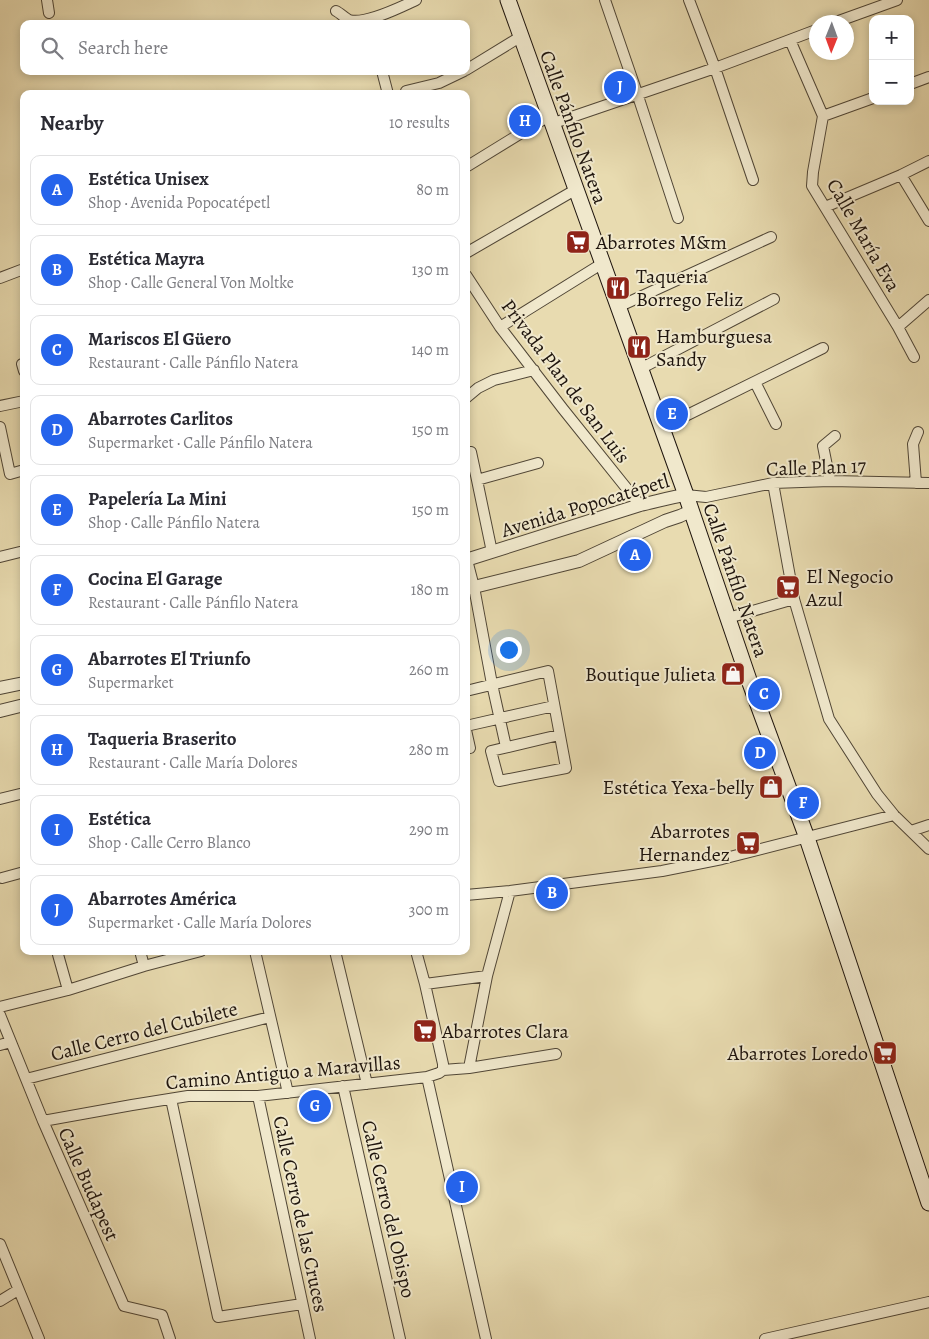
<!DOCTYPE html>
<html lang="en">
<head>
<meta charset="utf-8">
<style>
  body { margin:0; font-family:Alegreya,serif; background:#f2f2f3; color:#2b2b33 }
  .controls { position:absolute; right:15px; top:15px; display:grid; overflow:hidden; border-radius:10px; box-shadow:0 2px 8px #0003 }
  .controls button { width:45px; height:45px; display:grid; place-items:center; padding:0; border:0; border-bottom:1px solid #e1e1e2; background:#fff; color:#2b2b33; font:25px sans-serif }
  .compass { position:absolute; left:809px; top:15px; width:45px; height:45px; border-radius:50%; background:#fff; box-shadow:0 2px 8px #0003; rotate:181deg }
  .you { position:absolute; left:508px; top:649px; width:18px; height:18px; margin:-12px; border:4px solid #fff; border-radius:50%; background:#1a73e8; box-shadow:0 0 0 8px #1a73e833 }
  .badge { display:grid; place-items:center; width:32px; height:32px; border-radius:50%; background:#2563eb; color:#fff; font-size:16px; font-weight:700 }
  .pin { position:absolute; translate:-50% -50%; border:2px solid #fff; box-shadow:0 1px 5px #0006 }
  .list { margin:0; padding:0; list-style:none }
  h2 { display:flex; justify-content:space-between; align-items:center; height:65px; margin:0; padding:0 20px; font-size:21px }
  h2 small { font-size:16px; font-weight:400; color:#7c7c81 }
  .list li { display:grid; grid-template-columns:32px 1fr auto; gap:15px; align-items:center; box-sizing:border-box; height:70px; margin:0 10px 10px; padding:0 10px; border:1px solid #e1e1e2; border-radius:10px }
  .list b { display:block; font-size:19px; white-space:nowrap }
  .list p { margin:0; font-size:16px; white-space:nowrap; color:#7c7c81 }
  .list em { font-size:16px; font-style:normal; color:#7c7c81 }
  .icon { flex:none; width:28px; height:28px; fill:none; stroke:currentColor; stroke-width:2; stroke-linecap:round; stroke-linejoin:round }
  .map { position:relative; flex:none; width:929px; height:1339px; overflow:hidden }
  .search { position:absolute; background:#fff; box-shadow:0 2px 8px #0003; left:20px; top:20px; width:450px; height:55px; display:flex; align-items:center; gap:12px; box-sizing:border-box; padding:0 18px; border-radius:10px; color:#7c7c81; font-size:19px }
  .panel { position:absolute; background:#fff; box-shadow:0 2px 8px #0003; left:20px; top:90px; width:450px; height:865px; border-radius:10px }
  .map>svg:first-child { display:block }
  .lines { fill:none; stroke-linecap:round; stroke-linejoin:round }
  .minor-casing { stroke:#504636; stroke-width:12 }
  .tertiary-casing { stroke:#504636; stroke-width:14 }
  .secondary-casing { stroke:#1e140d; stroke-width:17 }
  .minor { stroke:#f0e8cc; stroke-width:10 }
  .tertiary { stroke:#f0e8cc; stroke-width:12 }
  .secondary { stroke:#f0e8cc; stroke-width:15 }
  .labels { text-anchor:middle; stroke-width:4; stroke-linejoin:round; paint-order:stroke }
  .street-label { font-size:20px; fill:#1e140d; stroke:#f0e8cc }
  .poi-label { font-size:20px; fill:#1e140d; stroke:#f0e8cc; text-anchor:start }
</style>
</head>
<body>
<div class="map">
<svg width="929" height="1339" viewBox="0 0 929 1339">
  <rect width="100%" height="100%" fill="#e8dbb0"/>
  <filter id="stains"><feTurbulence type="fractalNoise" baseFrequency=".004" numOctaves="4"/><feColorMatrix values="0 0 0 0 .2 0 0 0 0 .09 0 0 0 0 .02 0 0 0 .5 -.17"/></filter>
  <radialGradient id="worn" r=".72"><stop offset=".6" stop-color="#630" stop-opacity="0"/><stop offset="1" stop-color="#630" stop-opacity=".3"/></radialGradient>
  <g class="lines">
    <defs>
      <path id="minor" d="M47,0L49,13
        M605,0L637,93L678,218
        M689,0L715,68L753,180
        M336,11C340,13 345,18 349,20C365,25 401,7 416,0
        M836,22L897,0
        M790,40L823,116L813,172L812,186L898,327L914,357
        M466,70L520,37
        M382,71L388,94
        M910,84L929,77
        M406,91L439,83L464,71
        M823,116L873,98
        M551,124L715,68L816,30
        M466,167L549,116
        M901,175L929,221
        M825,207L901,175L929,161
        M466,253L575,190
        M466,275L500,327L563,409L640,505
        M0,278L21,270
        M618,307L771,237
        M500,327L603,263
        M898,327L929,300
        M22,364L24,371
        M640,369L774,299
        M755,382L776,424
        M466,398L478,388L494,380L534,370
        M0,406L24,401
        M0,427L10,474L24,470
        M661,428L823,348
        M466,453L471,452L477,480L538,463
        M477,480L492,552
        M830,481L823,446L835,436
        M773,483L794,599L829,719L877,794L894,815L929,849
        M916,483L913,444L918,432
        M686,495L706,497L773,483L830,481L929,483
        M0,557L24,551
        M467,560L474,587L492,684L506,747
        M728,618L794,599
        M466,691L548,671L566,768L499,781L491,751L559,735
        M466,726L554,706
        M466,730L470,748H466
        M0,799L24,793
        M911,831L929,825
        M2,878L24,872
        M466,895L510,891L662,871L722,859L894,815
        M57,951L68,990
        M140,951L144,966
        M255,951L288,1093
        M335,951L367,1084
        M416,951L425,984L443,1064V1070
        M425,984L487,976
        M0,1007L68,990L144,966L201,951
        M0,1015L43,1121L124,1306L162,1315L170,1339
        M0,1045L11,1042
        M469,1068L487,976L510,891
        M427,1077L486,1339
        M26,1079L270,1017
        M343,1086L400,1339
        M258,1096L310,1339
        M171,1099L218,1317L302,1304
        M43,1121L132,1105L188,1096H258L427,1077L439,1073L443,1070L469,1068L556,1054
        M0,1244L39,1339
        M0,1301L18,1290
        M765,1339L929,1302"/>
      <path id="tertiary" d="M466,560L640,505C655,502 670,497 686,495
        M466,589L579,561L665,521L680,516L691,511
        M0,688L24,683
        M0,711L24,705"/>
      <path id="secondary" d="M508,0L686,495L750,683L807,838L929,1203"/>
    </defs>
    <use href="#minor" class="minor-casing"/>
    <use href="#tertiary" class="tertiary-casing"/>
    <use href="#secondary" class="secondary-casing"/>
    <use href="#minor" class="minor"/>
    <use href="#tertiary" class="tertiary"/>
    <use href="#secondary" class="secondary"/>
  </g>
  <defs>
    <symbol id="supermarket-square" viewBox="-11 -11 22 22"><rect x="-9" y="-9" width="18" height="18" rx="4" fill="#8f2418" stroke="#f0e8cc"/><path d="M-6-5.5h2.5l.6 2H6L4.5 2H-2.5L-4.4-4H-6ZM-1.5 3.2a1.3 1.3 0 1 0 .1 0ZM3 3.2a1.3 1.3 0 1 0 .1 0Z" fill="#fff"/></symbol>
    <symbol id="restaurant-square" viewBox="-11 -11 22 22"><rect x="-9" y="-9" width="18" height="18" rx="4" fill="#8f2418" stroke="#f0e8cc"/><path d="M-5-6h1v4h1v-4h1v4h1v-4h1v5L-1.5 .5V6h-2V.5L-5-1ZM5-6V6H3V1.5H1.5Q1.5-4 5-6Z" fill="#fff"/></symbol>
    <symbol id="shop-square" viewBox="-11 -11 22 22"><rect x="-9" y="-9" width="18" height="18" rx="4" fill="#8f2418" stroke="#f0e8cc"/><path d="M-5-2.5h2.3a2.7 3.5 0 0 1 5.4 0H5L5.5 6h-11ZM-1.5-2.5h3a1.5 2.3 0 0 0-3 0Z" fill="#fff"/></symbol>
  </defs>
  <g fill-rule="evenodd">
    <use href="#supermarket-square" x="564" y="228" width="28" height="28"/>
    <use href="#restaurant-square" x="604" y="274" width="28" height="28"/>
    <use href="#restaurant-square" x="625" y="333" width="28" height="28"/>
    <use href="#supermarket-square" x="774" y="573" width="28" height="28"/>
    <use href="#shop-square" x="719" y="660" width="28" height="28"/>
    <use href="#shop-square" x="757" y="773" width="28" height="28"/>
    <use href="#supermarket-square" x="734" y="829" width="28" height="28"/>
    <use href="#supermarket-square" x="411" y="1017" width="28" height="28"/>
    <use href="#supermarket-square" x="871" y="1039" width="28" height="28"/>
  </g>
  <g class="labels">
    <g class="street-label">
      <text transform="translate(574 127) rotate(70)" y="7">Calle Pánfilo Natera</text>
      <text transform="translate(864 235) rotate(60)" y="7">Calle María Eva</text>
      <text transform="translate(566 381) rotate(53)" y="7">Privada Plan de San Luis</text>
      <text transform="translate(816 467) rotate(-2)" y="7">Calle Plan 17</text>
      <text transform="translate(585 505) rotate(-17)" y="7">Avenida Popocatépetl</text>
      <text transform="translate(736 580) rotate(71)" y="7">Calle Pánfilo Natera</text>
      <text transform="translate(144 1031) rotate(-14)" y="7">Calle Cerro del Cubilete</text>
      <text transform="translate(283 1072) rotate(-5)" y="7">Camino Antiguo a Maravillas</text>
      <text transform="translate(89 1184) rotate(66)" y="7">Calle Budapest</text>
      <text transform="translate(389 1209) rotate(77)" y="7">Calle Cerro del Obispo</text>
      <text transform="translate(301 1214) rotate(78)" y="7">Calle Cerro de las Cruces</text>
    </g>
    <g class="poi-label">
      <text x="596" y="249">Abarrotes M&amp;m</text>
      <text x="636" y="283">Taqueria<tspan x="636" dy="23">Borrego Feliz</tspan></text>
      <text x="656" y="343">Hamburguesa<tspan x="656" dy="23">Sandy</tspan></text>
      <text x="806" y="583">El Negocio<tspan x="806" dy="23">Azul</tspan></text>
      <text x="716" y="681" text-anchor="end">Boutique Julieta</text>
      <text x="754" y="794" text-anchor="end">Estética Yexa-belly</text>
      <text x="730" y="838" text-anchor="end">Abarrotes<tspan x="730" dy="23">Hernandez</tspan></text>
      <text x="442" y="1038">Abarrotes Clara</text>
      <text x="868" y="1060" text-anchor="end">Abarrotes Loredo</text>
    </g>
  </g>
  <rect width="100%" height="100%" filter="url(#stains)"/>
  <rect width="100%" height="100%" fill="url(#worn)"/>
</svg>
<div class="controls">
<button>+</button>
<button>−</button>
</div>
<svg class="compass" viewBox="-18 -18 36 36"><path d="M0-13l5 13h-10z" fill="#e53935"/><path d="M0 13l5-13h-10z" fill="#7c7c81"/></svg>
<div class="you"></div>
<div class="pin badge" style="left:635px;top:555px">A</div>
<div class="pin badge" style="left:552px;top:893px">B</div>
<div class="pin badge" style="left:764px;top:694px">C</div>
<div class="pin badge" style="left:760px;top:753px">D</div>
<div class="pin badge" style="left:672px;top:414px">E</div>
<div class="pin badge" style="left:803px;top:803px">F</div>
<div class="pin badge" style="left:315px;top:1106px">G</div>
<div class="pin badge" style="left:525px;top:121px">H</div>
<div class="pin badge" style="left:462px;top:1187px">I</div>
<div class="pin badge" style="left:620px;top:87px">J</div>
<div class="search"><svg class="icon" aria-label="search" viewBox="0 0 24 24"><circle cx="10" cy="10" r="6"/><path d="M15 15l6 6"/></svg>Search here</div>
<section class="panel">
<h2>Nearby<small>10 results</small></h2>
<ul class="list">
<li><span class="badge">A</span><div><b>Estética Unisex</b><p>Shop · Avenida Popocatépetl</p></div><em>80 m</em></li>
<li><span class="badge">B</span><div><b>Estética Mayra</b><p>Shop · Calle General Von Moltke</p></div><em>130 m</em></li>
<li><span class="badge">C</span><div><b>Mariscos El Güero</b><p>Restaurant · Calle Pánfilo Natera</p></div><em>140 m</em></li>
<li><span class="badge">D</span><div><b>Abarrotes Carlitos</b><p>Supermarket · Calle Pánfilo Natera</p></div><em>150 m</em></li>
<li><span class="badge">E</span><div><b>Papelería La Mini</b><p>Shop · Calle Pánfilo Natera</p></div><em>150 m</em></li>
<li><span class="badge">F</span><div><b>Cocina El Garage</b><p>Restaurant · Calle Pánfilo Natera</p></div><em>180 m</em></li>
<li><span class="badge">G</span><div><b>Abarrotes El Triunfo</b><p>Supermarket</p></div><em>260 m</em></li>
<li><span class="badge">H</span><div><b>Taqueria Braserito</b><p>Restaurant · Calle María Dolores</p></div><em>280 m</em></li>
<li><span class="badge">I</span><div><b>Estética</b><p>Shop · Calle Cerro Blanco</p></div><em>290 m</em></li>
<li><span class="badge">J</span><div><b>Abarrotes América</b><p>Supermarket · Calle María Dolores</p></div><em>300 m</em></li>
</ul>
</section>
</div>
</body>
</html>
